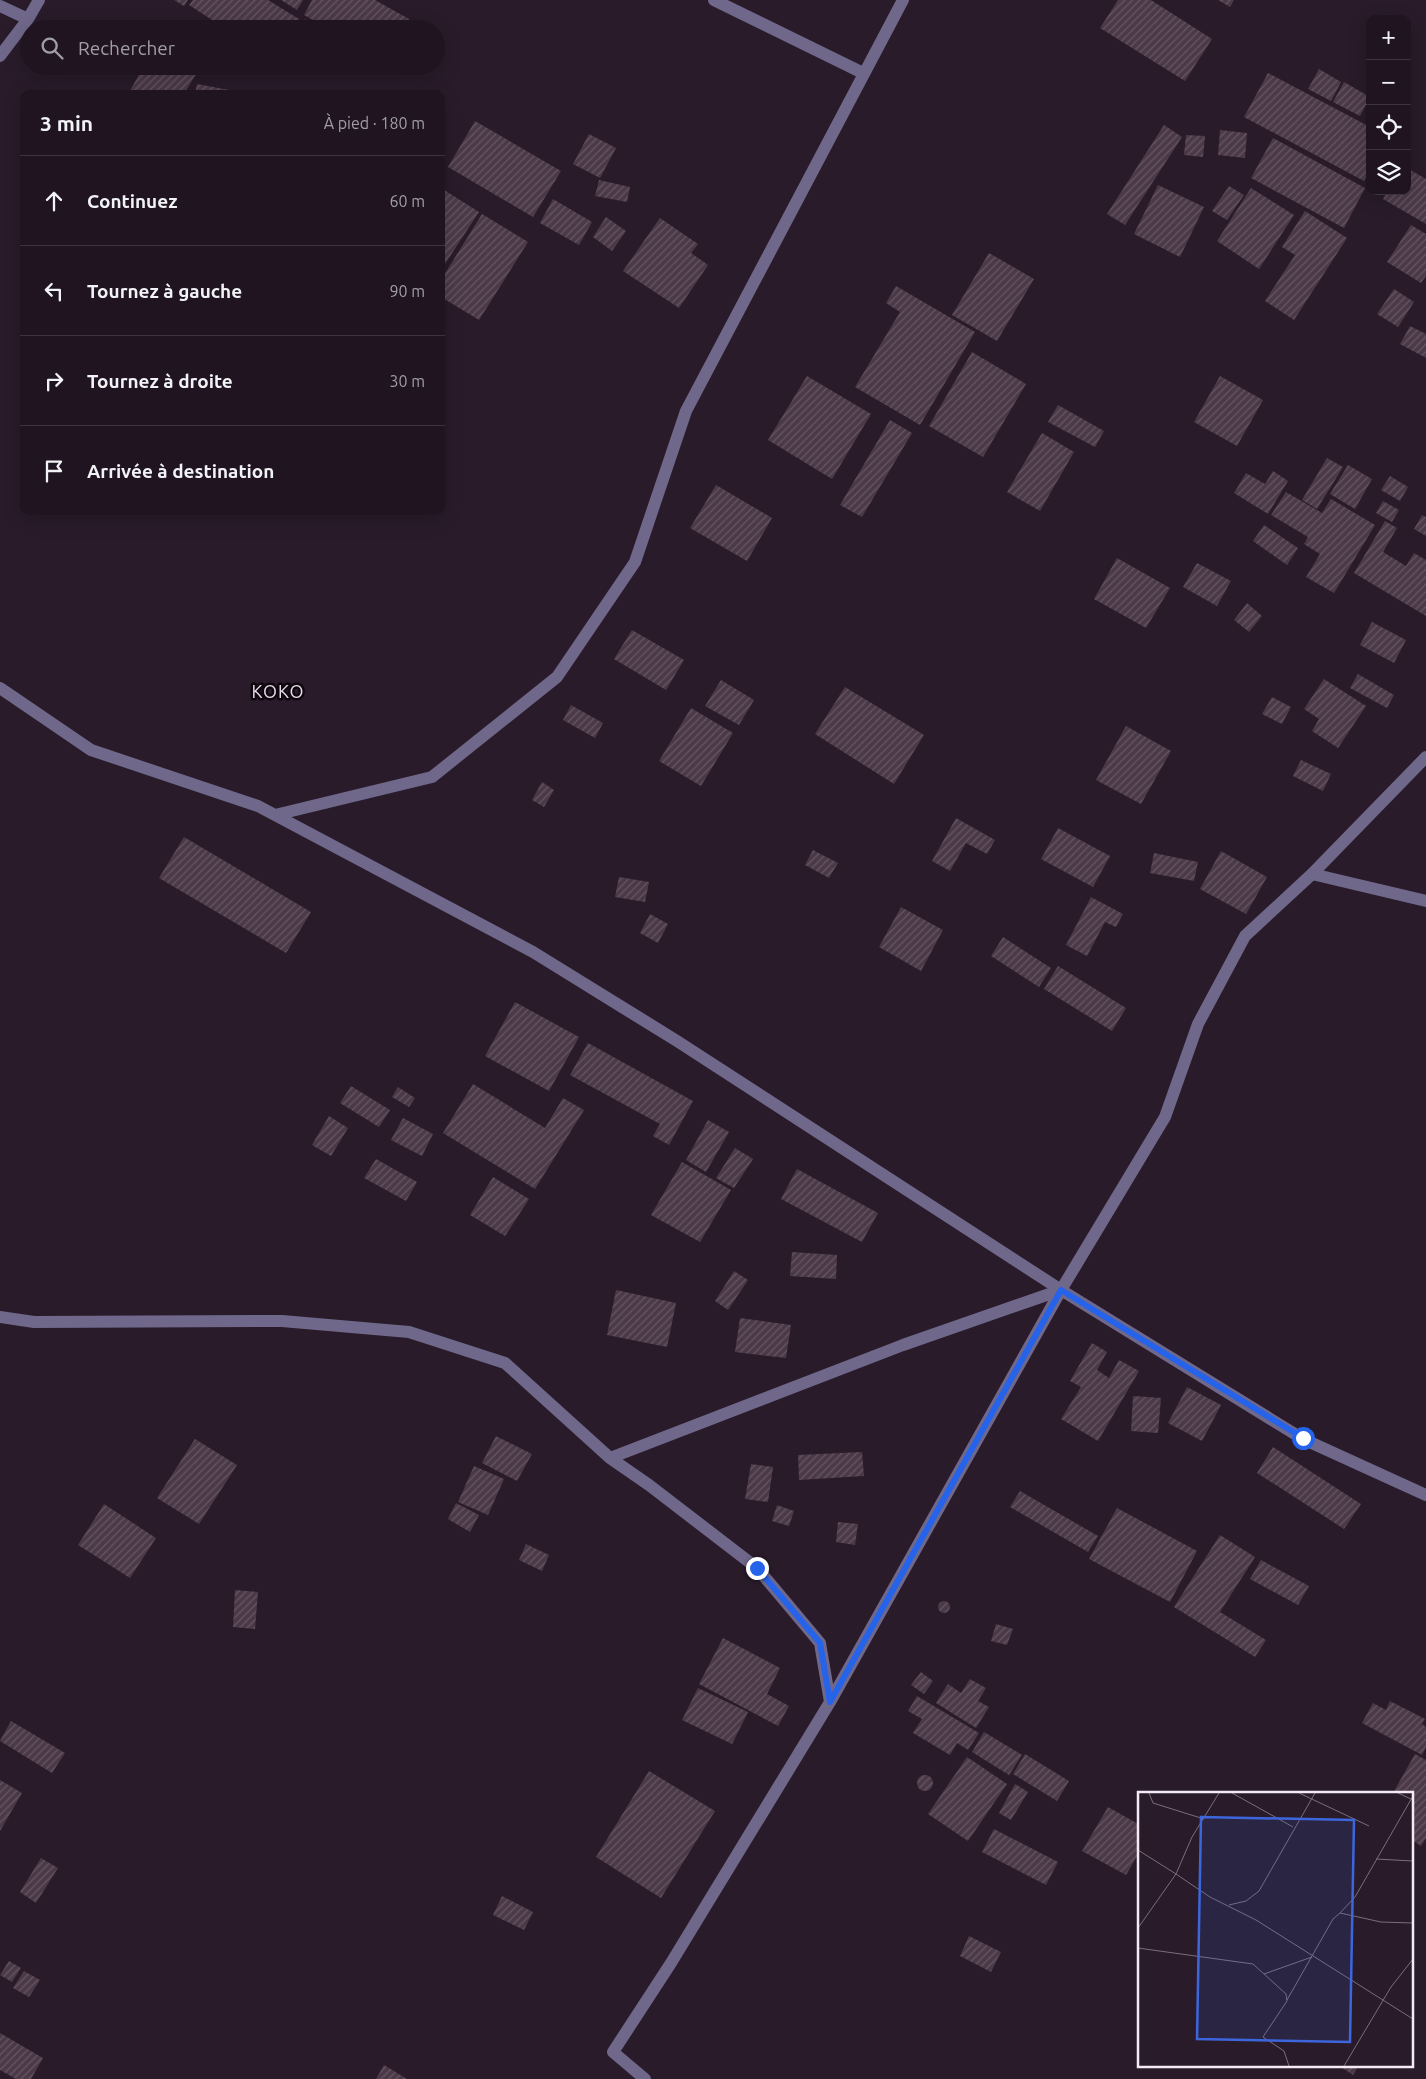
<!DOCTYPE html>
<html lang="fr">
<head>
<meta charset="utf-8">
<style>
  body { margin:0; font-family:Ubuntu,sans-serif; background:#2c212d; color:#f1f3f6 }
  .controls { position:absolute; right:15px; top:15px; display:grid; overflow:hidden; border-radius:10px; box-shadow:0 5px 20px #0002 }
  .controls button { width:45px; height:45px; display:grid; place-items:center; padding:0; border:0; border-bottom:1px solid #3c333e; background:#1f1420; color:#f1f3f6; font:25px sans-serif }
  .stop { position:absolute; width:15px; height:15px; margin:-11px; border:4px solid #2563eb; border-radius:50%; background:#fff }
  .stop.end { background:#2563eb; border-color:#fff; box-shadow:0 1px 5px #0008 }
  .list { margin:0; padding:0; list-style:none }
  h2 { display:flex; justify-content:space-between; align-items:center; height:65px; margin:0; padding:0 20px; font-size:21px }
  h2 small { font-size:16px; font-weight:400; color:#a19ea5 }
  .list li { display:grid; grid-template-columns:32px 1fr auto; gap:15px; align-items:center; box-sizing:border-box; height:90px; padding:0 20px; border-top:1px solid #3c333e }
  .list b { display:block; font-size:19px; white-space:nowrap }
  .list em { font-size:16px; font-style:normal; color:#a19ea5 }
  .icon { flex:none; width:28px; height:28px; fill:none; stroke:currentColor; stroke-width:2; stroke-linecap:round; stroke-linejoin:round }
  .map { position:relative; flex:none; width:1426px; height:2079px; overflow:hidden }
  .search { position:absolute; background:#1f1420; box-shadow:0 5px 20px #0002; left:20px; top:20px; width:425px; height:55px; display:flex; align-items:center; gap:12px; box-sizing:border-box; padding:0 18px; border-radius:28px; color:#a19ea5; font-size:19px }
  .panel { position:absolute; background:#1f1420; box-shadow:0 5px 20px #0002; left:20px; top:90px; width:425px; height:425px; border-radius:10px }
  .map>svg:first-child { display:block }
  .building { fill:url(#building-hatch) }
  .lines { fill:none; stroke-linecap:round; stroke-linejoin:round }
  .street { stroke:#6f688a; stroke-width:12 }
  .route { stroke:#2563eb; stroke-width:6 }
  .labels { text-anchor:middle; stroke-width:5; stroke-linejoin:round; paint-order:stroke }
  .neighbourhood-label { font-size:18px; letter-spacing:1px; fill:#ecd9ee; stroke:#0e080e }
  .inset-road { fill:none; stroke:#7b6e7c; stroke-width:1 }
  .view { fill:#3d66dc; fill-opacity:0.15; stroke:#3d66dc; stroke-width:2.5 }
  .inset-edge { fill:none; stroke:#f5ebf6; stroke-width:2.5 }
</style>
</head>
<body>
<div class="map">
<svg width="1426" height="2079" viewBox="0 0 1426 2079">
  <defs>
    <pattern id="building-hatch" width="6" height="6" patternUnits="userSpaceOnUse" patternTransform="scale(1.25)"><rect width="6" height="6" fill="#4b3948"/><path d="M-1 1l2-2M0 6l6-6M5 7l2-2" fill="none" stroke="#665663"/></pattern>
  </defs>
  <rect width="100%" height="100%" fill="#291b2a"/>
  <path class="building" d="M174,0H188L184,6Z
    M193,0H268L299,19L293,29H226L189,5Z
    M281,0H303L297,10Z
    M312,0H375L409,19L404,29H329L304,15Z
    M1118,0H1151L1212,39L1185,81L1100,28Z
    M1218,0H1234L1230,7Z
    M305,19L320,29H299Z
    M144,66H201L184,94H128Z
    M1319,69L1341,82L1331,101L1308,89Z
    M1268,73L1370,127V171L1364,181L1244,117Z
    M1344,82L1370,97L1360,116L1333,102Z
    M197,84L229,90L228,94H195Z
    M475,121L561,171L533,217L448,167Z
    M1164,125L1182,137L1125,225L1107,214Z
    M1220,130L1247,133L1245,158L1218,155Z
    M589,134L616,148L600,178L573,164Z
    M1186,135L1205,136L1203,157L1184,155Z
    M1273,138L1365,188L1344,228L1251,178Z
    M1407,168L1426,179V224L1383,199L1388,191H1407Z
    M599,180L630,187L627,202L595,196Z
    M1158,185L1204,207L1180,257L1134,234Z
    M1229,186L1244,195L1227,220L1212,211Z
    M441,188L479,212L441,270Z
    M1251,188L1294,215L1259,269L1217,241Z
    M553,199L592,222L579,245L540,223Z
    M1305,211L1347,238L1294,320L1265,301L1295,255L1282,247Z
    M482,214L528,242L479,320L441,297V280Z
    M606,217L626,231L612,251L593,237Z
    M660,218L698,244L691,253L708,265L679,308L623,271Z
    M1411,225L1426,234V276L1421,283L1387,262Z
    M989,253L1034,279L997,341L952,315Z
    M896,286L975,332L920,425L855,387L900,312L886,303Z
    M1394,289L1414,302L1398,327L1377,314Z
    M1410,326L1426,334V358L1400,344Z
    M972,352L1026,384L983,457L929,426Z
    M807,376L871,414L832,479L768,440Z
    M1220,376L1263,400L1237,446L1194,422Z
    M1058,405L1104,431L1095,447L1048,422Z
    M890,420L912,433L862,517L840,505Z
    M1042,433L1074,452L1040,511L1007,492Z
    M1327,458L1343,467L1317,509L1302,500Z
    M1348,465L1372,479L1355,509L1330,494Z
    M1273,471L1288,481L1268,514L1234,493L1246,473L1265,484Z
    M1390,476L1408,487L1400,501L1381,490Z
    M716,485L772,518L747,561L690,528Z
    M1286,492L1322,513L1331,499L1375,525L1334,593L1306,577L1320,554L1304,544L1308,537L1271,515Z
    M1383,501L1399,510L1392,522L1376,513Z
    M1422,515L1426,517V536L1414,529Z
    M1385,521L1397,528L1383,552L1406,566L1414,553L1426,560V616L1354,573Z
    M1264,525L1298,548L1287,565L1253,541Z
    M1117,558L1170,588L1146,628L1094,599Z
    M1197,563L1231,581L1217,606L1183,587Z
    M1247,603L1262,616L1249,632L1234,620Z
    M1372,622L1406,640L1394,663L1360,645Z
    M632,630L684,660L666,690L614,659Z
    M1358,674L1394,695L1387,708L1350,688Z
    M1324,679L1366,706L1338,748L1312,731L1319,719L1304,709Z
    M721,680L754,700L739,725L705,706Z
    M845,687L924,735L894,784L815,734Z
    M1272,697L1291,707L1282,724L1262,714Z
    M571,705L603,723L595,738L563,720Z
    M691,708L733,733L701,786L659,761Z
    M1126,726L1171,751L1141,804L1096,780Z
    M1301,760L1331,774L1323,791L1293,776Z
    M542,782L554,790L544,807L532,800Z
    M956,818L995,840L987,854L966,843L950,871L932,861Z
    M1058,828L1110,856L1093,887L1041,859Z
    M184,837L311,912L286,953L159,878Z
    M813,850L838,863L829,878L805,865Z
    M1221,851L1267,877L1246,914L1200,889Z
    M1154,853L1198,862L1194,881L1150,873Z
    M619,877L649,882L645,902L615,897Z
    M1091,897L1123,914L1116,927L1105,922L1087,956L1066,945Z
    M901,907L943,930L921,971L879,947Z
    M650,914L668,924L658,943L640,933Z
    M1003,937L1051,968L1039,987L991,956Z
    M1058,966L1126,1008L1112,1031L1044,989Z
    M515,1002L579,1037L549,1091L485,1056Z
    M588,1043L693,1101L669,1145L653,1136L660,1124L570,1075Z
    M473,1084L545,1128L563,1098L584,1110L535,1189L443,1133Z
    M351,1086L390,1110L379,1127L340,1103Z
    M398,1087L415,1098L409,1107L392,1097Z
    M329,1116L348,1128L331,1156L312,1145Z
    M403,1118L433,1134L422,1156L391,1140Z
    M708,1120L729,1132L706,1172L686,1160Z
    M735,1148L753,1159L734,1188L716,1178Z
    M376,1159L417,1182L406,1201L364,1178Z
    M682,1162L731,1190L700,1242L651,1215Z
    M797,1169L878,1213L862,1242L781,1199Z
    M493,1177L529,1199L505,1236L470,1215Z
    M792,1252L837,1255L836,1279L790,1276Z
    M734,1271L748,1280L728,1310L715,1301Z
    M616,1290L676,1303L667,1347L607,1335Z
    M740,1318L791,1325L786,1358L735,1352Z
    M1092,1343L1107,1352L1097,1370L1109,1378L1119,1360L1139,1371L1098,1441L1061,1419L1081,1387L1070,1381Z
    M1187,1387L1221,1405L1202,1441L1168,1423Z
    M1133,1396L1161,1398L1158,1433L1131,1431Z
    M496,1436L532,1454L517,1481L482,1463Z
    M195,1439L237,1465L199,1524L157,1498Z
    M1273,1447L1361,1504L1344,1529L1257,1473Z
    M862,1452L864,1476L799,1480L798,1455Z
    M751,1464L773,1467L768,1502L745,1499Z
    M474,1466L504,1479L488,1515L458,1502Z
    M1020,1491L1098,1536L1088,1552L1010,1507Z
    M456,1503L479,1515L470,1532L448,1519Z
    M104,1504L156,1538L130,1578L78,1545Z
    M777,1505L794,1511L789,1526L772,1521Z
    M1117,1508L1197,1551L1170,1602L1089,1559Z
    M838,1522L858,1524L855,1545L836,1542Z
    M1220,1535L1255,1557L1220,1612L1266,1640L1255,1657L1174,1607Z
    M526,1544L549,1555L542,1571L519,1560Z
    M1261,1560L1309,1586L1298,1605L1250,1579Z
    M235,1590L258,1592L255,1629L233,1627Z
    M938 1607a6 6 0 1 1 12 0a6 6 0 1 1-12 0Z
    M996,1624L1013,1629L1007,1645L991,1641Z
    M723,1638L780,1668L767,1694L789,1706L778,1726L699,1684Z
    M921,1672L933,1681L924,1694L911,1685Z
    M970,1679L986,1688L978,1701L989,1707L976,1728L936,1703L948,1684L961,1693Z
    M698,1688L748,1712L732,1744L682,1720Z
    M917,1696L979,1733L968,1750L957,1743L950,1755L913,1733L922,1719L908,1711Z
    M1390,1701L1425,1719L1422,1724L1426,1727V1747L1422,1755L1362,1723L1373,1703L1386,1710Z
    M11,1721L65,1753L52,1773L0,1741Z
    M984,1732L1022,1755L1009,1775L972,1752Z
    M1025,1754L1069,1781L1057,1801L1013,1774Z
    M1415,1754L1426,1760V1838L1421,1846L1412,1840V1793H1393Z
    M967,1757L1007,1784L968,1841L928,1814Z
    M649,1771L715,1811L661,1898L596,1857Z
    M917 1783a8 8 0 1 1 16 0a8 8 0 1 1-16 0Z
    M0,1780L22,1793L0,1831Z
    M1015,1784L1028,1792L1011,1820L999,1813Z
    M1108,1807L1140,1825V1851L1126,1875L1082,1851Z
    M994,1829L1058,1862L1046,1885L982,1852Z
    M41,1858L58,1868L36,1903L20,1892Z
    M502,1896L533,1912L524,1930L493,1915Z
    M969,1936L1001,1952L991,1972L960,1956Z
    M9,1961L21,1968L12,1982L0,1975Z
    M24,1971L40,1980L29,1997L13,1988Z
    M0,2033L43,2058L31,2079H16L0,2070Z
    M384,2065L407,2079H376Z
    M1338,2065H1359L1353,2075Z"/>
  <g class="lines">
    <path class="street" d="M714,0L863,73
      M0,6L28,19
      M0,56L28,19L39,0
      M0,688L91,750L258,806L533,952L677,1041L1061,1290L1303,1439L1426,1495
      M275,815L432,777L557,677L635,562L686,411L903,0
      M1312,874L1426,757
      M0,1317L34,1322L282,1321L409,1332L505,1363L610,1458L649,1485L757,1568L820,1643L830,1702L671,1963L613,2052L645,2079
      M610,1458L903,1345L1061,1290
      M830,1702L1061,1290L1165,1117L1198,1024L1245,936L1312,874L1426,901"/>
  </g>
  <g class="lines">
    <path class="route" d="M757,1568L820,1643L830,1702L1061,1290L1303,1438"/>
  </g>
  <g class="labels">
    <g class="neighbourhood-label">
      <text x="278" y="698">KOKO</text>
    </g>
  </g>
  <g transform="translate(1138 1792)">
    <rect width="275" height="275" fill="#291b2a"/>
    <path class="inset-road" d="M11,1L15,11L66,27M94,1L155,35M161,1L231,34M260,1L275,8M0,58L38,82L54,45L81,1M238,67L275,69M91,113L108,109L121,99L177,1M202,121L217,105L275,4M0,136L38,82L72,105L118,128L275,227M0,156L115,172L148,202L149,209L125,245L146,259L151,274M126,182L174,165M149,208L195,127L202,121L243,130L275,131M206,274L253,195L275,167"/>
    <path class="view" d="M63,25L216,28L212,250L59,247Z"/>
    <rect width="275" height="275" class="inset-edge"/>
  </g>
</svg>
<div class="controls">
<button>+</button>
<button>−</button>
<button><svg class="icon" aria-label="locate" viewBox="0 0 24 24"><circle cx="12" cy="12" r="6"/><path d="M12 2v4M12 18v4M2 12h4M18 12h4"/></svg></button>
<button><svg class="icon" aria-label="layers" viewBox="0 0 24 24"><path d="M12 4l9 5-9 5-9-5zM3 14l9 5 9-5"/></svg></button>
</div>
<div class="stop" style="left:1303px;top:1438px"></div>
<div class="stop end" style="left:757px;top:1568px"></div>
<div class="search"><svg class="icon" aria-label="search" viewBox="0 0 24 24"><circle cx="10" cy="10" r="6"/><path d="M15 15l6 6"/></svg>Rechercher</div>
<section class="panel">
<h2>3 min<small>À pied · 180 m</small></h2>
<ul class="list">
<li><svg class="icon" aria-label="ahead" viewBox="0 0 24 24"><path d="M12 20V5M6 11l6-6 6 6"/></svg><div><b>Continuez</b></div><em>60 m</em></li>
<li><svg class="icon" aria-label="left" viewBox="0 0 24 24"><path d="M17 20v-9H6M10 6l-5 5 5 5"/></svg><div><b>Tournez à gauche</b></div><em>90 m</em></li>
<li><svg class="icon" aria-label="right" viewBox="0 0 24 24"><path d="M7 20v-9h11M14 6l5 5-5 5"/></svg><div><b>Tournez à droite</b></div><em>30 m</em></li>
<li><svg class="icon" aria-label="arrive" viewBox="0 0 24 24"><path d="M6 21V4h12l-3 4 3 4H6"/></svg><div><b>Arrivée à destination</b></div></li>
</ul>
</section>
</div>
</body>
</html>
